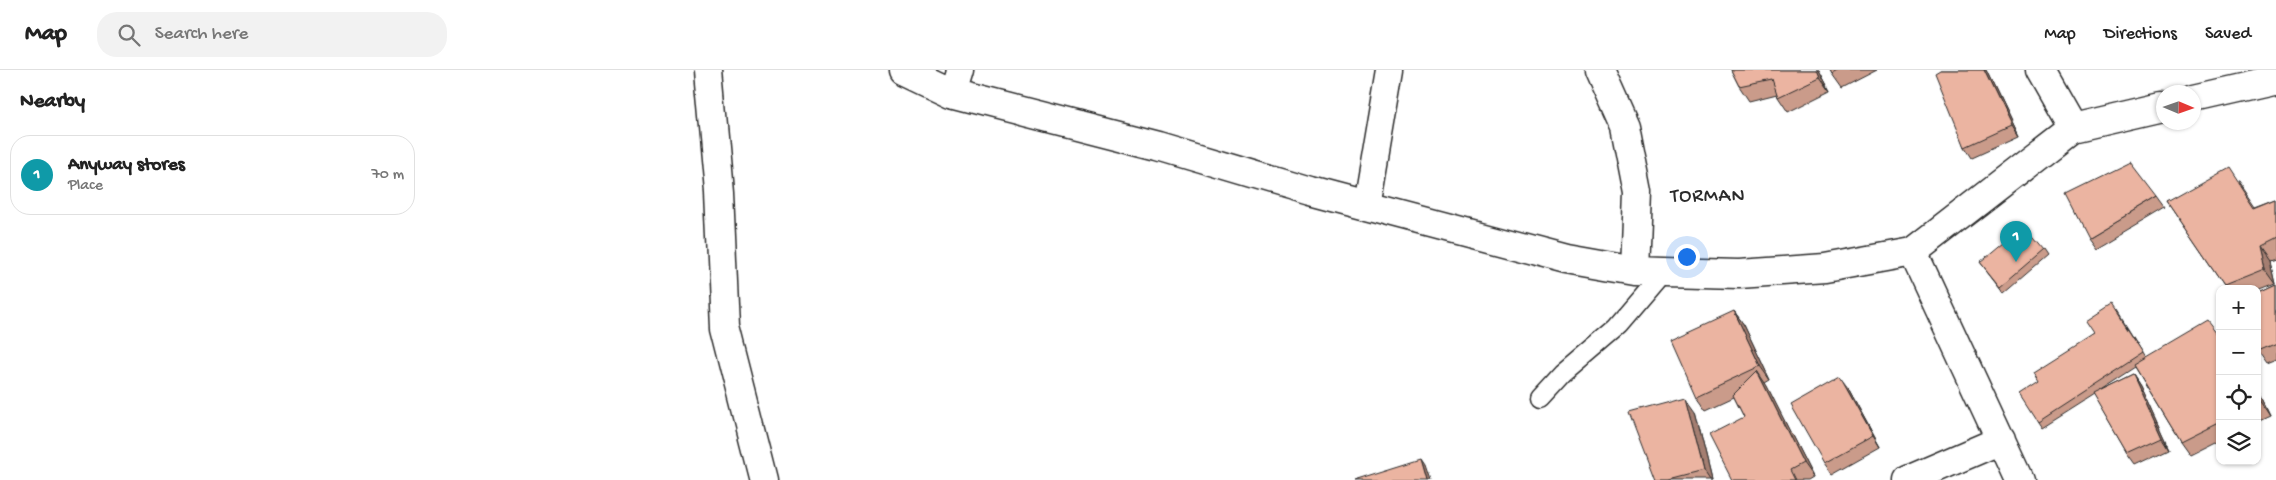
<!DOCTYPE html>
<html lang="en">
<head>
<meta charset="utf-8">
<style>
  body { margin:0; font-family:"Gochi Hand",sans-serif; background:#f2f2f2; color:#222 }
  .controls { position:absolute; right:15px; bottom:15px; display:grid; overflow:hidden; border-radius:10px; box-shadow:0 1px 4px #0004 }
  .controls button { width:45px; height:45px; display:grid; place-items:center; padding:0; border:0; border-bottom:1px solid #e0e0e0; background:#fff; color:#222; font:25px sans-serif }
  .compass { position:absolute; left:1731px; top:15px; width:45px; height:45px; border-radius:50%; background:#fff; box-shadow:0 1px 4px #0004; rotate:92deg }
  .you { position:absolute; left:1261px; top:186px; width:18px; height:18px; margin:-12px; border:4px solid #fff; border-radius:50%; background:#1a73e8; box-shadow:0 0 0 8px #1a73e833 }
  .badge { display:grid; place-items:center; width:32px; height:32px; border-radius:50%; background:#1a73e8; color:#fff; font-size:16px; font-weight:700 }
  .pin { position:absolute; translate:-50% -41px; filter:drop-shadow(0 1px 2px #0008) }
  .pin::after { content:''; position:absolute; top:26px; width:18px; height:15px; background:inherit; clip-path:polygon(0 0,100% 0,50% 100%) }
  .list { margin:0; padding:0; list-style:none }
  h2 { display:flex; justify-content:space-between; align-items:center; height:65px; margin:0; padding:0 20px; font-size:21px }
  h2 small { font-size:16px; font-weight:400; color:#767676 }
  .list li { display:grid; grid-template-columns:32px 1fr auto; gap:15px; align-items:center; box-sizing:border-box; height:80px; margin:0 10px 10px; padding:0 10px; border:1px solid #e0e0e0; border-radius:20px }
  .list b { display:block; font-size:19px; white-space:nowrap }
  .list p { margin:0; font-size:16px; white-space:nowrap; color:#767676 }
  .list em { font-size:16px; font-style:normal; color:#767676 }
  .icon { flex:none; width:28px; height:28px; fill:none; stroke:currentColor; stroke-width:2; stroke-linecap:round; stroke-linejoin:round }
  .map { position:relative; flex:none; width:1851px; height:410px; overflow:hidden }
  header { display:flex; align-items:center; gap:30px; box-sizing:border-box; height:70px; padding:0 25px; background:#fff; border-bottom:1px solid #e0e0e0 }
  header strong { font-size:24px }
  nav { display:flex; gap:28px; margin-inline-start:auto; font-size:18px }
  .search { width:350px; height:45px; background:#f2f2f2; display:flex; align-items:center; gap:12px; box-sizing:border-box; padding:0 18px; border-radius:20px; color:#767676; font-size:19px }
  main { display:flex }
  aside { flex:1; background:#fff }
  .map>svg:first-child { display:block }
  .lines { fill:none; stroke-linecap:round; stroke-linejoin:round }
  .lane-casing { stroke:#2b2b2b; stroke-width:21 }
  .street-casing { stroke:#2b2b2b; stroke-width:31 }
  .lane { stroke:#fff; stroke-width:18 }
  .street { stroke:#fff; stroke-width:28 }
  .wall { fill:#ca9b8a; stroke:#2b2b2b }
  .shaded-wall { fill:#a47e71; stroke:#2b2b2b }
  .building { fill:#ebb4a1; stroke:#2b2b2b }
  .labels { text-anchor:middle; stroke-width:4.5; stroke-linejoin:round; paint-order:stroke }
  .quarter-label { font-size:20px; letter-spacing:1px; fill:#2b2b2b; stroke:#fff }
</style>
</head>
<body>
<header>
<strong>Map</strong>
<div class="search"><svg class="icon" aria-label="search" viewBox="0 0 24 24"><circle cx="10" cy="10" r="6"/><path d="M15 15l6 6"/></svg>Search here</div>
<nav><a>Map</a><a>Directions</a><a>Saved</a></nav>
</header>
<main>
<aside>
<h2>Nearby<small></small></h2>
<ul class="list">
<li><span class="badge" style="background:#0f9aa8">1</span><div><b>Anyway stores</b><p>Place</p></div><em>70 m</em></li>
</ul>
</aside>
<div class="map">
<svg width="1851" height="410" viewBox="0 0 1851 410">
  <rect width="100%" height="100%" fill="#fff"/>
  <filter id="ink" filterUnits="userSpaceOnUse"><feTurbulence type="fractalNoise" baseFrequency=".02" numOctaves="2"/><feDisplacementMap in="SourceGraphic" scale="10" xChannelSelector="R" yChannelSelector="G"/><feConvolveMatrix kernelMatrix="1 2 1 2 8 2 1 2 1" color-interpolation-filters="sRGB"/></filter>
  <g filter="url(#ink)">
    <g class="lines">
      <defs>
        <path id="lane" d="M1115,328L1138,303L1193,256L1239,202"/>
        <path id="street" d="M283,0L294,122L300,257L339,410
          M479,0L527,23L733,76L885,121L1142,189L1210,201L1239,202L1314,204L1400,198L1488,182L1648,58L1738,37
          M1175,0L1200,56L1213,123L1210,201
          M1615,0L1648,58
          M527,23L534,0
          M1768,29L1851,10
          M942,136L965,0
          M1488,182L1594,410
          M1483,410L1576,370"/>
      </defs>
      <use href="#lane" class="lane-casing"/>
      <use href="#street" class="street-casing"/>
      <use href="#lane" class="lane"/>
      <use href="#street" class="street"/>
    </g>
    <path class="wall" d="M1306,0H1394L1405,21L1363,42L1353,27L1352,24L1324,31L1314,16Z
      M1405,0H1452L1417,18L1407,4Z
      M1515,0H1561L1593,67L1547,88L1540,77Z
      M1813,111L1830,136L1851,128V190L1845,192L1850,214L1832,221V219H1802L1742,131Z
      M1732,127L1740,138L1671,179L1663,168Z
      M1618,180L1622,186L1579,223L1555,192Z
      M1851,215V291L1841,295L1832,282V224Z
      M1309,241L1319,255L1345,310L1340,313L1388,407L1383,410H1307L1319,347L1309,327L1281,340L1271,326Z
      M1692,241L1721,288L1795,269V370L1765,385L1755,371L1710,297L1673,321L1708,304L1715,315L1744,379L1710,395L1702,384L1668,325L1616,358L1612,352L1614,311L1669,264Z
      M1423,318L1455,377L1407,404L1399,393Z
      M1832,319L1845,346L1832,352Z
      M1270,341L1287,410H1230Z"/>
    <path class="shaded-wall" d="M1392,0H1394L1405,21L1395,7Z
      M1559,0H1561L1593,67L1586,56Z
      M1835,178L1845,192L1850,214L1840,200Z
      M1309,241L1319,255L1345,310L1335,296Z
      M1332,301L1342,316L1388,407L1378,393Z
      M1708,304L1715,315L1744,379L1737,368Z
      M1415,307L1423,318L1455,377L1448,366Z
      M1832,319L1845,346L1835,331L1832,326Z
      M1260,327L1270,341L1287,410H1285L1279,401Z
      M996,389L1000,395L1005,410H1002Z"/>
    <path class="building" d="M1306,0H1392L1395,7L1353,27L1347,9L1314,16Z
      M1405,0H1414L1407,4Z
      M1515,0H1559L1586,56L1540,77L1510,3Z
      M1706,93L1732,127L1663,168L1641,125Z
      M1803,97L1829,137L1851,128V170L1835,178L1840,200L1800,216L1742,131Z
      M1598,156L1618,180L1575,217L1555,192Z
      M1851,215V273L1832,281V224Z
      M1687,235L1718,283L1612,352L1594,324L1614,311L1609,302L1669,264L1661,252Z
      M1309,241L1335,296L1271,326L1246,270Z
      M1782,252L1795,269V351L1755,371L1709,295Z
      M1332,301L1378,393L1365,400L1370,410H1307L1284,365L1319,347L1308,325Z
      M1708,304L1737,368L1702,384L1667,324Z
      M1415,307L1448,366L1399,393L1366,335Z
      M1260,327L1279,401L1244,410H1230L1204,342Z
      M996,389L1002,410H929Z"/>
  </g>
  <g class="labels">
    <g class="quarter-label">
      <text x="1283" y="131">TORMAN</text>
    </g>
  </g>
</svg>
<div class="controls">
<button>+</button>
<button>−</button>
<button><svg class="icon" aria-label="locate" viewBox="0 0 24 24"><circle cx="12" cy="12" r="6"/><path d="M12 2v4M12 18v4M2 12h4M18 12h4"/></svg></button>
<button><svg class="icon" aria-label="layers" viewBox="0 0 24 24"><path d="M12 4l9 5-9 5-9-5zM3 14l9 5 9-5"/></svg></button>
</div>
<svg class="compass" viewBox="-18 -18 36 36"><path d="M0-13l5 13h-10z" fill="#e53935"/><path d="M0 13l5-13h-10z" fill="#767676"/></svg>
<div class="you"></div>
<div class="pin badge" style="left:1591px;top:192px;background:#0f9aa8">1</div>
</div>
</main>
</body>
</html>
